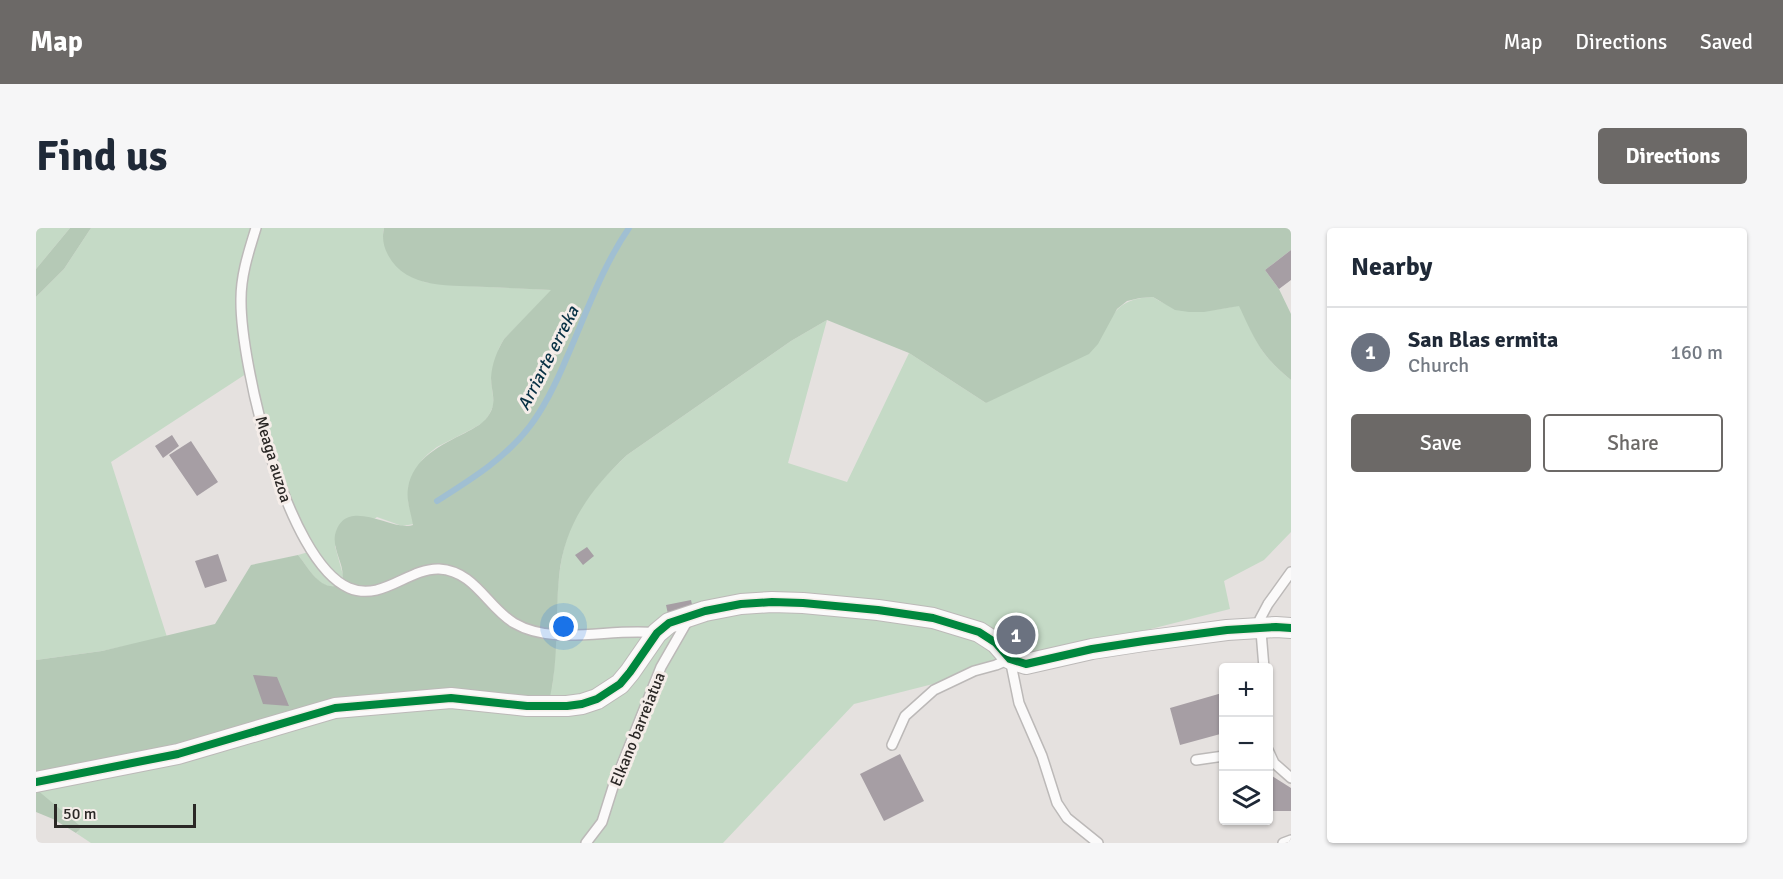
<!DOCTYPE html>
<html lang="en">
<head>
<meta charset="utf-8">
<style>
  body { margin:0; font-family:Signika,sans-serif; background:#f6f6f7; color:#1f2937 }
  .controls { position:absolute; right:18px; bottom:18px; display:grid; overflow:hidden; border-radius:6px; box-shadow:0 2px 4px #0004 }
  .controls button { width:54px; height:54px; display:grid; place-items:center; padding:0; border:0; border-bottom:2px solid #e0e1e3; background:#fff; color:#1f2937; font:30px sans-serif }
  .scale { position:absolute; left:18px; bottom:15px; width:142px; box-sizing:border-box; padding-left:6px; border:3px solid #2b2826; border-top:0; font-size:16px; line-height:21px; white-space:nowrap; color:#2b2826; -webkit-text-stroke:4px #f5ede9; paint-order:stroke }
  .you { position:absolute; left:528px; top:399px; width:21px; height:21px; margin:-15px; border:4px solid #fff; border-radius:50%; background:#1a73e8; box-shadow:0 0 0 9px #1a73e833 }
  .badge { display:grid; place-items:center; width:39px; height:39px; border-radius:50%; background:#6c6967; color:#fff; font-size:20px; font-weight:700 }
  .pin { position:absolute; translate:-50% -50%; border:3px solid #fff; box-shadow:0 2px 6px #0006 }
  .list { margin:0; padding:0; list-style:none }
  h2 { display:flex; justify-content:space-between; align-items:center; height:78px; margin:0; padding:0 24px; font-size:26px }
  h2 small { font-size:20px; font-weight:400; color:#747a83 }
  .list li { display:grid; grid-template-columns:39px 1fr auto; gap:18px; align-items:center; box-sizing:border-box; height:90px; padding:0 24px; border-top:2px solid #e0e1e3 }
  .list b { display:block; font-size:22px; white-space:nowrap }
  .list p { margin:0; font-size:20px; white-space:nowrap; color:#747a83 }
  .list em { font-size:20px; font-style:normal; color:#747a83 }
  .actions { display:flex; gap:12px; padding:18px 24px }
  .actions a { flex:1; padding:14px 0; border:2px solid #6c6967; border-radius:6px; text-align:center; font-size:21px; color:#6c6967 }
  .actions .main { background:#6c6967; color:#fff }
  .icon { flex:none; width:33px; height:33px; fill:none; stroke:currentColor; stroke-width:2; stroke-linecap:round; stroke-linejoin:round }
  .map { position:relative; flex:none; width:1255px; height:615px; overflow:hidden; border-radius:6px }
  header { display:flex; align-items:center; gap:36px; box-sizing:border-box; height:84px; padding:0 30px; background:#6c6967; color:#fff }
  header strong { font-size:28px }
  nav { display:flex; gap:33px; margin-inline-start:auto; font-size:21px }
  .intro { display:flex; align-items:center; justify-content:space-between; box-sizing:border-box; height:144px; padding:0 36px }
  h1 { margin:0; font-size:42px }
  .button { padding:15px 27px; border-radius:6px; background:#6c6967; color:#fff; font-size:21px; font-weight:700 }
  main { display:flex; gap:36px; padding:0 36px }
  aside { flex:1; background:#fff; border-radius:6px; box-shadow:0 2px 4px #0004 }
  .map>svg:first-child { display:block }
  .green { fill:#c5dac6 }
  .forest { fill:#b5c9b6 }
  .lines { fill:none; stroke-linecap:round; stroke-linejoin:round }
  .stream { stroke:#a0bfd2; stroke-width:6 }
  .building { fill:#a69ea4 }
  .service-casing { stroke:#bcb9b8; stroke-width:12 }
  .minor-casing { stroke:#bcb9b8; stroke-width:22 }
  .service { stroke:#fbfafa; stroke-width:9 }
  .minor { stroke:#fbfafa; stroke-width:20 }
  .cycleway-casing { stroke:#f5ede9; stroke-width:11 }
  .cycleway { stroke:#00873e; stroke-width:8 }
  .labels { text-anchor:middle; stroke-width:6; stroke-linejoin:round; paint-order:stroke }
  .street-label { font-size:16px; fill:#2b2826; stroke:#f5ede9 }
  .water-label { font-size:18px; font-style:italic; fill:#073044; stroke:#f5ede9 }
</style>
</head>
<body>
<header>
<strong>Map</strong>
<nav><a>Map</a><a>Directions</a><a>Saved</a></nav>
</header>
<div class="intro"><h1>Find us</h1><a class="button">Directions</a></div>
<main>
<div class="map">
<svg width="1255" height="615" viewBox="0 0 1255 615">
  <rect width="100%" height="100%" fill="#e5e1df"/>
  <path class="green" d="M0,0H34L0,41Z
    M55,0H348L347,5L388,54L413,57L516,62L468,111L463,120L455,152L458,176L453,187L448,194L436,201L401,219L392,226L386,232L372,260V273L378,296L366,298L341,289L299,318L307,347L304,357C284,365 273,340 262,327L276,323L256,286L213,144L75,234L131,409L66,423L0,432V69L28,41Z
    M1117,69C1143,87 1175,84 1204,77C1219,112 1225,128 1255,152V304L1228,332L1188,353L1194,381L818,476L687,615H55L40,605L42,604L0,561L259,491L516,459C524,408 515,353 533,304C545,273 568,249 591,227L755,113L791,92L752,235L811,254L873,125L950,175L1075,90C1085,73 1099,70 1117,69Z"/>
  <path class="forest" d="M34,0H55L28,41L0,69V41Z
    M348,0H1255V22L1229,42L1243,61L1255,86V152C1225,128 1219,112 1203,78L1168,84H1153L1139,82L1117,69L1104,70L1091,73L1081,81L1062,116L1053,126L950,175L873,125L791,92L755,113L591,227C554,262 528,297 523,349C519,389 523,430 514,469L352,476L0,554V432L66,423L179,396L215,337L262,327C273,340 284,364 304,357C313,342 296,324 299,307C309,266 356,304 377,297C375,285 370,272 372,260C377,230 405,217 429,205C438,200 449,195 454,185C461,173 455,163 455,150C456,135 461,123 468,111L515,62C494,61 472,60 451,59C417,57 370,62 352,27C347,18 346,9 348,0Z
    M0,561L43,597L44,601L40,605L17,591L0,584Z"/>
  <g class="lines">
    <path class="stream" d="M401,273C434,252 470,230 494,198C510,177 521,153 531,129C550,86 566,39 593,0"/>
  </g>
  <path class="building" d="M1255,22V52L1243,61L1229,42Z
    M136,207L143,218L127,230L119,218Z
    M155,213L182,254L161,268L133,227Z
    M551,319L558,328L547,337L539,327Z
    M182,326L191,353L169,360L159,333Z
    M655,372L657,381L632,386L630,377Z
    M981,398L988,411L979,416L972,403Z
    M217,447L241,449L253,478L227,476Z
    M1186,465L1188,471V505L1144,517L1134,480Z
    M864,526L888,573L848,593L824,546Z
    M1236,548L1255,560V583H1232V549Z"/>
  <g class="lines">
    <defs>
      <path id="service" d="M220,0C213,23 205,46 205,71C204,134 250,333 313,360C346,374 372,340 403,341C439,343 451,379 478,395C519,419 576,399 621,405
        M1228,440L1224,391L1232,376L1255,344
        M856,517L869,488L898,462L938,443L960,437L974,431L983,475L1006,528L1021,575L1031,590L1062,615
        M1232,522L1238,535L1255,550
        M1160,532L1188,528
        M550,615L566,594L577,559L625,439L652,392
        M1247,615L1255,612"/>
      <path id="minor" d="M0,554L142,526L299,480L415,470L491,478H531L546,476L561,471L584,456L594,444L621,405L633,395L669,383L705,376L736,374L767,375L842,382L897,390L943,404L960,415L974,431L990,436L1056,421L1108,413L1191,402L1240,399L1255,400"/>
    </defs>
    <use href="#service" class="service-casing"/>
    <use href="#minor" class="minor-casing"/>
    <use href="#service" class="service"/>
    <use href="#minor" class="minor"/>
    <defs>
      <path id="cycleway" d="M0,554L142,526L299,480L415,470L491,478H531L546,476L561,471L584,456L594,444L621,405L633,395L669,383L705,376L736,374L767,375L842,382L897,390L943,404L960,415L974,431L990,436L1056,421L1108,413L1191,402L1240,399L1255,400"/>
    </defs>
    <use href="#cycleway" class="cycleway-casing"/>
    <use href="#cycleway" class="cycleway"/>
  </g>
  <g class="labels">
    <g class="street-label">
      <text transform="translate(238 231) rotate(73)" y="6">Meaga auzoa</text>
      <text transform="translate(601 501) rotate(-68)" y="6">Elkano barreiatua</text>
    </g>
    <g class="water-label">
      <text transform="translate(512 130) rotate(-63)" y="6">Arriarte erreka</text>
    </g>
  </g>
</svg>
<div class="controls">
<button>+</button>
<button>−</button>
<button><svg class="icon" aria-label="layers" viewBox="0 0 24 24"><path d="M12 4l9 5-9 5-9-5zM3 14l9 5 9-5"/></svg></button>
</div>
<div class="scale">50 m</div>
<div class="you"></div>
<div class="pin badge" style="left:980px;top:407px;background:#6b7280">1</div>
</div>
<aside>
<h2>Nearby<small></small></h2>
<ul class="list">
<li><span class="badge" style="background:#6b7280">1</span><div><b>San Blas ermita</b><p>Church</p></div><em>160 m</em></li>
</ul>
<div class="actions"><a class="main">Save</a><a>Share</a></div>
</aside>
</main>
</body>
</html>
